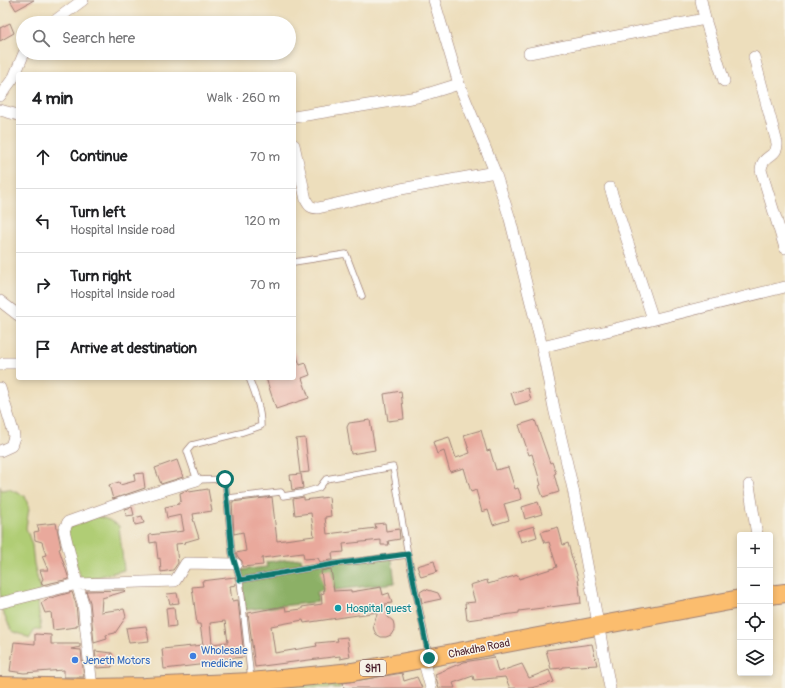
<!DOCTYPE html>
<html lang="en">
<head>
<meta charset="utf-8">
<style>
  body { margin:0; font-family:Pangolin,sans-serif; background:#f6f6f6; color:#202124 }
  .controls { position:absolute; right:12px; bottom:12px; display:grid; overflow:hidden; border-radius:4px; box-shadow:0 2px 6px #0003 }
  .controls button { width:36px; height:36px; display:grid; place-items:center; padding:0; border:0; border-bottom:1px solid #e0e0e0; background:#fff; color:#202124; font:20px sans-serif }
  .stop { position:absolute; width:12px; height:12px; margin:-9px; border:3px solid #0f766e; border-radius:50%; background:#fff }
  .stop.end { background:#0f766e; border-color:#fff; box-shadow:0 1px 4px #0008 }
  .list { margin:0; padding:0; list-style:none }
  h2 { display:flex; justify-content:space-between; align-items:center; height:52px; margin:0; padding:0 16px; font-size:17px }
  h2 small { font-size:13px; font-weight:400; color:#757577 }
  .list li { display:grid; grid-template-columns:26px 1fr auto; gap:12px; align-items:center; box-sizing:border-box; height:64px; padding:0 16px; border-top:1px solid #e0e0e0 }
  .list b { display:block; font-size:15px; white-space:nowrap }
  .list p { margin:0; font-size:13px; white-space:nowrap; color:#757577 }
  .list em { font-size:13px; font-style:normal; color:#757577 }
  .icon { flex:none; width:22px; height:22px; fill:none; stroke:currentColor; stroke-width:2; stroke-linecap:round; stroke-linejoin:round }
  .map { position:relative; flex:none; width:785px; height:688px; overflow:hidden }
  .search { position:absolute; background:#fff; box-shadow:0 2px 6px #0003; left:16px; top:16px; width:280px; height:44px; display:flex; align-items:center; gap:10px; box-sizing:border-box; padding:0 14px; border-radius:22px; color:#757577; font-size:15px }
  .panel { position:absolute; background:#fff; box-shadow:0 2px 6px #0003; left:16px; top:72px; width:280px; height:308px; border-radius:4px }
  .map>svg:first-child { display:block }
  .green { fill:#b0cd74; stroke:#7d7650 }
  .forest { fill:#8cb066; stroke:#6b6848 }
  .building { fill:#e9a99c; fill-rule:evenodd }
  .lines { fill:none; stroke-linecap:round; stroke-linejoin:round }
  .lane-casing { stroke:#9c7e74; stroke-width:7 }
  .street-casing { stroke:#9c7e74; stroke-width:12 }
  .primary-casing { stroke:#9c7e74; stroke-width:20 }
  .lane { stroke:#fff; stroke-width:5.5 }
  .street { stroke:#fff; stroke-width:11 }
  .primary { stroke:#fbbd6e; stroke-width:18 }
  .route { stroke:#0f766e; stroke-width:5 }
  .culture-dot { fill:#0f9aa8; stroke:#f7f3e8; stroke-width:1.5 }
  .shop-dot { fill:#3f7fe0; stroke:#f7f3e8; stroke-width:1.5 }
  .labels { text-anchor:middle; stroke-width:3; stroke-linejoin:round; paint-order:stroke }
  .shield { fill:#f7f3e8; stroke:#7e5f64; stroke-width:1 }
  .shield-label { font-size:10px; font-weight:bold; fill:#4a1f2b }
  .culture-label { font-size:11px; fill:#0d838f; stroke:#f7f3e8; text-anchor:start }
  .street-label { font-size:11px; fill:#4a1f2b; stroke:#f7f3e8 }
  .shop-label { font-size:11px; fill:#366cbe; stroke:#f7f3e8; text-anchor:start }
</style>
</head>
<body>
<div class="map">
<svg width="785" height="688" viewBox="0 0 785 688">
  <rect width="100%" height="100%" fill="#f7f3e8"/>
  <filter id="ink" filterUnits="userSpaceOnUse"><feTurbulence type="fractalNoise" baseFrequency=".025" numOctaves="2"/><feDisplacementMap in="SourceGraphic" scale="8" xChannelSelector="R" yChannelSelector="G"/><feConvolveMatrix kernelMatrix="1 2 1 2 8 2 1 2 1" color-interpolation-filters="sRGB"/></filter>
  <filter id="wash" filterUnits="userSpaceOnUse"><feTurbulence type="fractalNoise" baseFrequency=".012" numOctaves="4" result="noise"/><feDisplacementMap in="SourceGraphic" scale="16" xChannelSelector="R" yChannelSelector="G"/><feGaussianBlur stdDeviation="0.9" result="paint"/><feColorMatrix in="noise" values="0 0 0 0 0 0 0 0 0 0 0 0 0 0 0 0 0 1.4 0 .05"/><feComposite in="paint" operator="in"/></filter>
  <g filter="url(#wash)">
    <rect width="100%" height="100%" fill="#eddebc"/>
    <path class="green" d="M0,486L1,490L9,489L25,496L29,508L26,528L32,545L34,564L40,589L38,605L41,630H35L29,639L23,635L12,631L2,611L1,596L0,594Z
      M97,516L109,520L119,526L124,570L82,581L64,529L80,524Z
      M339,676L340,688H258Z"/>
    <path class="forest" d="M391,553L395,583L317,592L318,602L245,610L241,570L267,567L266,562L301,558L302,563Z"/>
    <g id="blocks">
      <path class="building" d="M10,0H34L16,10Z
        M10,23L14,33L0,41V28Z
        M295,351L300,365L306,363L310,375L302,378L309,398L276,409L266,378H294V352Z
        M528,388L531,400L515,405L511,393Z
        M401,391L404,419L388,421L384,394Z
        M370,420L375,450L351,454L347,427L349,423Z
        M535,420L550,463L552,462L556,473L554,474L559,492L543,497L539,486L541,485L532,454L529,455L519,425Z
        M481,430L487,451L490,450L496,470L508,467L515,489L518,488L522,499L504,504L509,520L493,525L488,510L482,512L476,490L471,492L464,468L450,472L444,451L437,454L433,442L449,437L456,458L470,453L464,435Z
        M305,438L309,472L300,473L296,439Z
        M177,460L183,477L161,484L155,468Z
        M143,473L145,488L113,499L109,485L119,482L120,485L135,481L134,474Z
        M301,474L303,488L292,490L290,475Z
        M208,489L212,511L193,514L194,519H193L199,538L185,542L186,543L176,544L178,563L173,570L161,572L160,558L158,559L156,542L150,543L149,535L184,531L181,515L167,518L165,507L179,504V502L181,501L180,493L188,490L189,492Z
        M272,497L277,541L314,536L311,513L295,515L293,499L304,497V500L329,497L331,516L325,517L327,534L376,528L375,524L385,523L386,531L399,529L400,539L388,541L389,545H381V540L343,544L344,552L332,553L333,560H330L320,562L318,558L304,559L303,553L262,558L263,565L242,567V561L238,557L236,553L246,551L243,532L234,534L232,502Z
        M538,502L542,514L525,519L522,507Z
        M132,507L134,515L126,516L125,509Z
        M142,516L144,523L135,525L134,518Z
        M56,523L61,548L59,549L69,579L42,585L41,582L43,579L40,570H48L42,556L46,555L42,542L35,540L34,532L39,531L37,525Z
        M534,526L537,537L521,542L517,531Z
        M558,527L563,545L568,543L571,555L578,578L581,603L519,611V613L467,620L465,603L475,602L470,585L487,580L488,584L518,575L519,579L557,567L549,542L545,543L541,532Z
        M434,561L437,572L421,577L417,566Z
        M331,569L334,591L351,590V592L381,587L383,595L389,593L392,603L385,604L388,617L393,621L394,625V630L391,635L386,637H381L376,634L374,630L373,625L378,612L304,623L303,620L271,626L275,653L317,646L316,643L338,641L337,638L347,637L350,657L340,659V656L255,667L248,613L285,606L286,611L302,609V607L322,604L321,594L324,593L321,571Z
        M235,577L236,585L230,586L232,601L238,600L244,657L224,659V662L164,669L162,649L203,645L200,624H197L192,587L203,586L202,581ZM225,621L228,642L212,644L210,623Z
        M425,589L438,593L441,599L422,603L420,592Z
        M125,590L126,591L102,598L101,612L124,609L126,617L115,633L106,635L107,639L94,643L90,602L86,591Z
        M72,592L76,604L78,625H76V627L53,630L51,612L45,613L41,603L47,600V599Z
        M177,593L179,603L170,604L167,594Z
        M174,607L176,626L168,627L166,608Z
        M146,626L149,641L129,643L126,628Z
        M35,634L51,635V644H80V647L71,649L81,650L84,677H64V670L24,673L10,671L14,642L35,644Z
        M592,644L597,665L563,667V668L551,669L546,650Z
        M95,651L112,653V667L97,668Z
        M494,657L498,672L522,664L529,678L549,670L554,682L531,688H510L505,677L474,680L473,676L453,683L455,688H439L435,674L464,662Z
        M402,673L404,681L417,677L422,688H344L343,683Z"/>
    </g>
  </g>
  <g filter="url(#ink)">
    <use href="#blocks" fill-opacity="0" stroke="#9c7e74" stroke-width="1"/>
    <g class="lines">
      <defs>
        <path id="lane" d="M294,262L346,254L362,296
          M228,498L281,492L283,496L302,493L319,488L326,479L393,467L408,555
          M240,580L232,553L225,479L197,480L187,451L192,445L240,433L261,426C261,409 255,393 249,378
          M251,680L240,580L334,564L408,555L429,655"/>
        <path id="street" d="M434,0L459,84L495,172L510,219L542,347L554,408L573,489L610,688
          M701,0L705,19L724,81
          M52,23L83,0
          M529,53L705,19
          M754,57L777,143C778,158 762,154 761,170L785,248
          M0,96L14,77L24,53
          M0,110L18,115
          M294,117L417,97L459,84
          M294,145L306,200C309,206 311,208 318,208L401,189L495,172
          M610,188L653,319
          M0,301L18,315
          M542,347L785,287
          M0,365L4,363H18
          M0,388L13,431L14,437L11,446L0,451
          M749,485L757,535
          M0,603L77,584L175,581L186,563L236,564
          M423,659L431,688
          M92,688L83,603L77,584L64,530L68,522L121,503L197,480"/>
        <path id="primary" d="M770,595L785,593
          M0,686L92,688L145,687L251,682L352,672L740,599"/>
      </defs>
      <use href="#lane" class="lane-casing"/>
      <use href="#street" class="street-casing"/>
      <use href="#primary" class="primary-casing"/>
      <use href="#lane" class="lane"/>
      <use href="#street" class="street"/>
      <use href="#primary" class="primary"/>
    </g>
  </g>
  <g class="lines" filter="url(#ink)">
    <path class="route" d="M225,479L232,553L240,580L334,564L408,554L429,658"/>
  </g>
  <circle class="culture-dot" cx="338" cy="608" r="4"/>
  <g class="shop-dot">
    <circle cx="193" cy="656" r="4"/>
    <circle cx="75" cy="660" r="4"/>
  </g>
  <g class="labels">
    <rect class="shield" x="360" y="660" width="26" height="16" rx="3"/>
    <g class="shield-label">
      <text x="373" y="672">SH1</text>
    </g>
    <g class="culture-label">
      <text x="346" y="612">Hospital guest</text>
    </g>
    <g class="street-label">
      <text transform="translate(479 648) rotate(-11)" y="4">Chakdha Road</text>
    </g>
    <g class="shop-label">
      <text x="201" y="654">Wholesale<tspan x="201" dy="13">medicine</tspan></text>
      <text x="83" y="664">Jeneth Motors</text>
    </g>
  </g>
</svg>
<div class="controls">
<button>+</button>
<button>−</button>
<button><svg class="icon" aria-label="locate" viewBox="0 0 24 24"><circle cx="12" cy="12" r="6"/><path d="M12 2v4M12 18v4M2 12h4M18 12h4"/></svg></button>
<button><svg class="icon" aria-label="layers" viewBox="0 0 24 24"><path d="M12 4l9 5-9 5-9-5zM3 14l9 5 9-5"/></svg></button>
</div>
<div class="stop" style="left:225px;top:479px"></div>
<div class="stop end" style="left:429px;top:658px"></div>
<div class="search"><svg class="icon" aria-label="search" viewBox="0 0 24 24"><circle cx="10" cy="10" r="6"/><path d="M15 15l6 6"/></svg>Search here</div>
<section class="panel">
<h2>4 min<small>Walk · 260 m</small></h2>
<ul class="list">
<li><svg class="icon" aria-label="ahead" viewBox="0 0 24 24"><path d="M12 20V5M6 11l6-6 6 6"/></svg><div><b>Continue</b></div><em>70 m</em></li>
<li><svg class="icon" aria-label="left" viewBox="0 0 24 24"><path d="M17 20v-9H6M10 6l-5 5 5 5"/></svg><div><b>Turn left</b><p>Hospital Inside road</p></div><em>120 m</em></li>
<li><svg class="icon" aria-label="right" viewBox="0 0 24 24"><path d="M7 20v-9h11M14 6l5 5-5 5"/></svg><div><b>Turn right</b><p>Hospital Inside road</p></div><em>70 m</em></li>
<li><svg class="icon" aria-label="arrive" viewBox="0 0 24 24"><path d="M6 21V4h12l-3 4 3 4H6"/></svg><div><b>Arrive at destination</b></div></li>
</ul>
</section>
</div>
</body>
</html>
